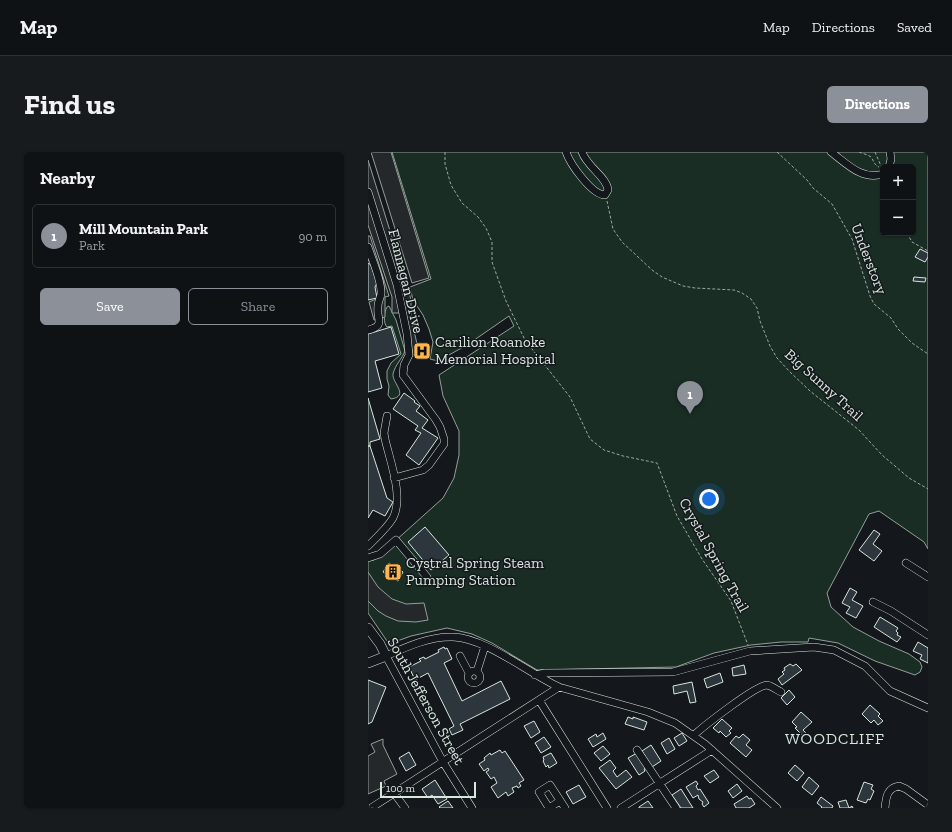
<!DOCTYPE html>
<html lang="en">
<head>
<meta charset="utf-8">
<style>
  body { margin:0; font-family:"Zilla Slab",serif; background:#181b1e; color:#f1f3f6 }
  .controls { position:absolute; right:12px; top:12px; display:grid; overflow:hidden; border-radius:6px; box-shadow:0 1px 3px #0004 }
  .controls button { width:36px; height:36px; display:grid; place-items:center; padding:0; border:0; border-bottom:1px solid #2f3234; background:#0f1215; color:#f1f3f6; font:20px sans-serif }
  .scale { position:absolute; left:12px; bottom:10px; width:96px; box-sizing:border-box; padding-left:4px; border:2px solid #d8e6dc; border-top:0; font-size:11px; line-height:14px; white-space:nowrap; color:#d8e6dc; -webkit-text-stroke:3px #14181c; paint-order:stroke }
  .you { position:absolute; left:341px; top:347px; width:14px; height:14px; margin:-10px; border:3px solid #fff; border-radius:50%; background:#1a73e8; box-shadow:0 0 0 6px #1a73e833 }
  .badge { display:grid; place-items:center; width:26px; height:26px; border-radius:50%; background:#8c9099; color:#fff; font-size:13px; font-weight:700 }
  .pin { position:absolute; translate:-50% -33px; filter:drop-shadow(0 1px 2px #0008) }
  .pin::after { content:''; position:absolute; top:21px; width:14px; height:12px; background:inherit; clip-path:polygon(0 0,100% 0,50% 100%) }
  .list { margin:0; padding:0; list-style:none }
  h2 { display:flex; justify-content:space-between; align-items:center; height:52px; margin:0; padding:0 16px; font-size:17px }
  h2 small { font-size:13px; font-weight:400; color:#9b9ea0 }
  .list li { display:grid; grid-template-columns:26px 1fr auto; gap:12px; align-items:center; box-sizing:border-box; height:64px; margin:0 8px 8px; padding:0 8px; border:1px solid #2f3234; border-radius:6px }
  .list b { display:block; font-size:15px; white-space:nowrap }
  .list p { margin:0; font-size:13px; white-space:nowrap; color:#9b9ea0 }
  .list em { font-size:13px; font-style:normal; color:#9b9ea0 }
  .actions { display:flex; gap:8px; padding:12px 16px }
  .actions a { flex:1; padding:9px 0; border:1px solid #8c9099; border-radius:6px; text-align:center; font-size:14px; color:#8c9099 }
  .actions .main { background:#8c9099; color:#fff }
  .map { position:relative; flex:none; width:560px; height:656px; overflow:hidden; border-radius:6px }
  header { display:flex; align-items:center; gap:24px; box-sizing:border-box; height:56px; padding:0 20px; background:#0f1215; border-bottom:1px solid #2f3234 }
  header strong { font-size:19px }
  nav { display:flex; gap:22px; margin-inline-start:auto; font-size:14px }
  .intro { display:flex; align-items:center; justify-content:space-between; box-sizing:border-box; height:96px; padding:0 24px }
  h1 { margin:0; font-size:28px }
  .button { padding:10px 18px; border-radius:6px; background:#8c9099; color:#fff; font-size:14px; font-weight:700 }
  main { display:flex; gap:24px; padding:0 24px }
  aside { flex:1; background:#0f1215; border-radius:6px; box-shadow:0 1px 3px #0004 }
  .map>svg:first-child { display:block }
  .green { fill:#1a2d24; stroke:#939e99; fill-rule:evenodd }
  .parking { fill:#24282b; stroke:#939e99 }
  .building { fill:#2c363c; stroke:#d8e6dc }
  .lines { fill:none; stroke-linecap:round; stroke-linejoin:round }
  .minor-casing { stroke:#d8e6dc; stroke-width:8 }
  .major-casing { stroke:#d8e6dc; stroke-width:10 }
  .path { stroke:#9da8a2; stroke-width:1; stroke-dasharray:3 2; stroke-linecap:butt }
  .minor { stroke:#14181c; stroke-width:7 }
  .major { stroke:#14181c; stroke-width:9 }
  .labels { text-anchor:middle; stroke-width:3; stroke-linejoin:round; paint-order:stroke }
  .street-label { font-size:15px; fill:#d8e6dc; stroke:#14181c }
  .poi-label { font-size:15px; fill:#d8e6dc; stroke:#14181c; text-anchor:start }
  .neighbourhood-label { font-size:16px; letter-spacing:1px; fill:#d8e6dc; stroke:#14181c }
</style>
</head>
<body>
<header>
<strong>Map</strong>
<nav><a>Map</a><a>Directions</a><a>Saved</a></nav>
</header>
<div class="intro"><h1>Find us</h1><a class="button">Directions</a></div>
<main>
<aside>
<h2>Nearby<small></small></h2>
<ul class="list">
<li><span class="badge">1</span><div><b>Mill Mountain Park</b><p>Park</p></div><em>90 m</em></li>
</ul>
<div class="actions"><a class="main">Save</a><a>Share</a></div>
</aside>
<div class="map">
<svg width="560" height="656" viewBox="0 0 560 656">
  <rect width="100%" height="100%" fill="#14181c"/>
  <path class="green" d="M24,0H560V397L556,390L511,359L501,362L459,441L463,455L485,475L511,489L541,502L552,510L554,515L552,520L547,523L507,509L470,491L441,486L440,490H413L383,493L346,501L308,515L169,518L124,491L104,482L79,476L43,484L21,492L0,461V408H6L75,346L86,326L91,303V279L75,244L71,223L146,174L141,164L99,193L70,209L62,207L65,190L61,177L55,163L45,148L42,135L63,127ZM515,15H545V81H515Z
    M21,154L28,168L37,199C34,207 27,213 25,222C24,231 42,244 23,247L20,243L21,234L19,227V219L23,211L33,202L24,174L19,175C15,171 16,160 19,155Z"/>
  <path class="parking" d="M3,0H23L61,126L44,131Z
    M0,8L41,140L43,148V165L51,201L45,203L36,161H24V145L0,73Z
    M0,84H2L21,144L17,145V165L6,168L1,150L16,144L5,108L0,109Z
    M0,420L10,435L24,447L38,452L56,451L60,468L48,470L30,469L18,464L10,459L0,449Z
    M15,587V593L29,622L16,629L18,634L0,642V604L7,600L3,592Z"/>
  <path class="building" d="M552,97L560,101V105L557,110L547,105Z
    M0,111L3,113L9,131L7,135L9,146L0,148Z
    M546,125L558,126L557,130L545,129Z
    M23,175L31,202L7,209L14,236L0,240V182Z
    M36,241L47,249L46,250L52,254L48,259L60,268L54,276L70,286L51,313L38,303L53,281L47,278L50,274L25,257Z
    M0,246L12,287L2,290V294H0Z
    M0,294H2L19,346L25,350L17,364L5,358L0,366Z
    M57,375L81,403L63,418L40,390Z
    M506,378L512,382L505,392L514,399L506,409L491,398Z
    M21,411L35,420L30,429L15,420Z
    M482,436L489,440L484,448L495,454L488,466L478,461L482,455L474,451Z
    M512,465L530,476L528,479L530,481L529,483L533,485L529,490L506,475Z
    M550,490L560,496V511L552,507L554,503L545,499Z
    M76,495L77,497L79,496L84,507L76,511L94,549L133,529L142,547L92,572L95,578L84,583L81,577L86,574L60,521L47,528L41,515L53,509L51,507L56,505L57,507L71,500L70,498Z
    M422,512L425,514L428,512L434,518L414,533L410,527L416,522L414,520L417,518L416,516Z
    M376,513L378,522L365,524L364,516Z
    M352,521L355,530L339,536L336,527Z
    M0,528L18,535L4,570L0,572Z
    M324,530L328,550L322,551L319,539L306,542L305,534Z
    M421,538L427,545L419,553L413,546Z
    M502,553L512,562L510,564L515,569L510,573L506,568L503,571L494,562Z
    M433,560L444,570L435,578L438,581L435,584L427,576L429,575L424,570Z
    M260,565L265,567V565L279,570L276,578L257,572Z
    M354,567L364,576L361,579L363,581L358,585L352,579L351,581L345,576Z
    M166,569L172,580L163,586L156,574Z
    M235,581L238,587L225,595L220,587L228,582L229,585Z
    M314,581L319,589L311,594L306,586Z
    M375,582L382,588L378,593L384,598L378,605L362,591L368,584L371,586Z
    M176,585L183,595L173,601L167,591Z
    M301,586L307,597L299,602L293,591Z
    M283,593L293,609L284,615L274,599Z
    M235,594L242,602L233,609L226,601Z
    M132,598L134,601L137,599L156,628L151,631L153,634L150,636L149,634L144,636L146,640L140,644L138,640L130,646L123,635L129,631L126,625L123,627L118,620L121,618L120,616L116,619L111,612L117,608L116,606L122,601L123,603Z
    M41,600L48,613L38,619L31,606Z
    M183,601L189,611L181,616L180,613L178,615L175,609L176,608L175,605Z
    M269,601L279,616L276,617L277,619L271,623L260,606Z
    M242,608L248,616L245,619L249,625L258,618L264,625L248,637L231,616Z
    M427,613L436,621L429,629L420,621Z
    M346,618L351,625L342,631L336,624Z
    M441,625L451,634L444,643L434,635Z
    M67,628L79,647L70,652L64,643L60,646L54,637Z
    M328,629L330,632L328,634L330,638L332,637L341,651L336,655L334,652L335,650L331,647L330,643L325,646L318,635Z
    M496,630L505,633L503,637L506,639L502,648L500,647L498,651L489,648Z
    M369,632L374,639L365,646L360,639Z
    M211,633L218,645L205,652L198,640Z
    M313,637L325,656H313L304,643Z
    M379,644L381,647L383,646L387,652L381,656H368L366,652Z
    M453,645L465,654L464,656H453L454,655L449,651Z
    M478,648L481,656L484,654L485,656H472L470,650Z
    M80,649L85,656H72L71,655Z
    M280,649L285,656H271V655Z"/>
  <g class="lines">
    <defs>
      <path id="minor" d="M198,0C202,12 224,43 237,43L240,38C239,25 219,15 214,0
        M463,0C478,11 494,29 515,22
        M521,15L523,7L522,0
        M0,40L29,133L39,182L41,203L36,213L35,223L68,268L72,275L76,287V292L61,313L55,318L26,326
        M0,95C4,108 14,129 13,142C12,147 10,150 10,154C8,167 18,174 0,178
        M0,394C9,385 19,376 25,366C36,345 22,309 17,287L16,281L19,264
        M0,406L12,402L28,388L59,425
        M538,411L560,425
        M505,450L523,459L560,483
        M92,504L101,521
        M100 525a6 6 0 1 1 12 0a6 6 0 1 1-12 0Z
        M109,519L117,494
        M167,523L177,521L305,520L382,499L446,495L466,498L497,514L522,539L560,556
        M171,548L239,656
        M326,583C336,574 388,533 399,533C404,534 409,538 413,540
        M269,598L308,656
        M26,641L37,656
        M192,649L181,656L171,640L182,633L197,656
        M3,656L191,535
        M104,656L75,610L18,504C38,495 62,484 85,485C118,486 160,521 191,535L280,560L307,571L337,592L409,656
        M253,656L344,598
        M517,656C518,645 519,636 531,634L538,637L560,653"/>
      <path id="major" d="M0,476L12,492L18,504L0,511"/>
    </defs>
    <use href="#minor" class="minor-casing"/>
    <use href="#major" class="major-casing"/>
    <path class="path" d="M77,0V12L83,33L94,51L110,65L118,76L124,90V110L138,149L157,188L202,245L222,287L236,298L255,304L289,311L309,364L334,407L363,449L380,493
      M409,0L439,28L445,36L464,52L484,87L502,144L506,152L523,166L530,177L544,191L560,202
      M491,0C495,2 499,2 503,5C506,9 506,13 511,15
      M507,0L513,14
      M239,49L245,77L254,90L284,118L294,125L315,134L327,136L366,138L374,141L383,147L389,156L392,169L402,194L409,206L422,220L442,239L491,278L514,303L541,326L560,337
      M539,81L544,90L560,99"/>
    <use href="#minor" class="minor"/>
    <use href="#major" class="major"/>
  </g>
  <defs>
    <symbol id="hospital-square" viewBox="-11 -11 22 22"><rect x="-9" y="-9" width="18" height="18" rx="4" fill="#ffb74d" stroke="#14181c"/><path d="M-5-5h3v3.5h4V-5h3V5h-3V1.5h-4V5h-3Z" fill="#111"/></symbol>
    <symbol id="building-square" viewBox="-11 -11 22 22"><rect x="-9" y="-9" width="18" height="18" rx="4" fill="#ffb74d" stroke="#14181c"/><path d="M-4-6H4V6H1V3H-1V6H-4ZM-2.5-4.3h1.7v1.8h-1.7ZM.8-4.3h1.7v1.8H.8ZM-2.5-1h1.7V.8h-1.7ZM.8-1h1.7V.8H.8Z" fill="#111"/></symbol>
  </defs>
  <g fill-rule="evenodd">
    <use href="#hospital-square" x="44" y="189" width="20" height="20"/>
    <use href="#building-square" x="15" y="410" width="20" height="20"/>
  </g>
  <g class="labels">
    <g class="street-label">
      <text transform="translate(501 107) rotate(69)" y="5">Understory</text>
      <text transform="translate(38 129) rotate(76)" y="5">Flannagan Drive</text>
      <text transform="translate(456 233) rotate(42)" y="5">Big Sunny Trail</text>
      <text transform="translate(346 403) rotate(61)" y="5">Crystal Spring Trail</text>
      <text transform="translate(58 549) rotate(61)" y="5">South Jefferson Street</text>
    </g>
    <g class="poi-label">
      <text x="67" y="195">Carilion Roanoke<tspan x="67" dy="17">Memorial Hospital</tspan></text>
      <text x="38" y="416">Cystral Spring Steam<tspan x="38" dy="17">Pumping Station</tspan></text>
    </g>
    <g class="neighbourhood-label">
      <text x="467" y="592">WOODCLIFF</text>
    </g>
  </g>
</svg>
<div class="controls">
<button>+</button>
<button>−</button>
</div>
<div class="scale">100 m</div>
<div class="you"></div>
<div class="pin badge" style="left:322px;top:262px">1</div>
</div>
</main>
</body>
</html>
